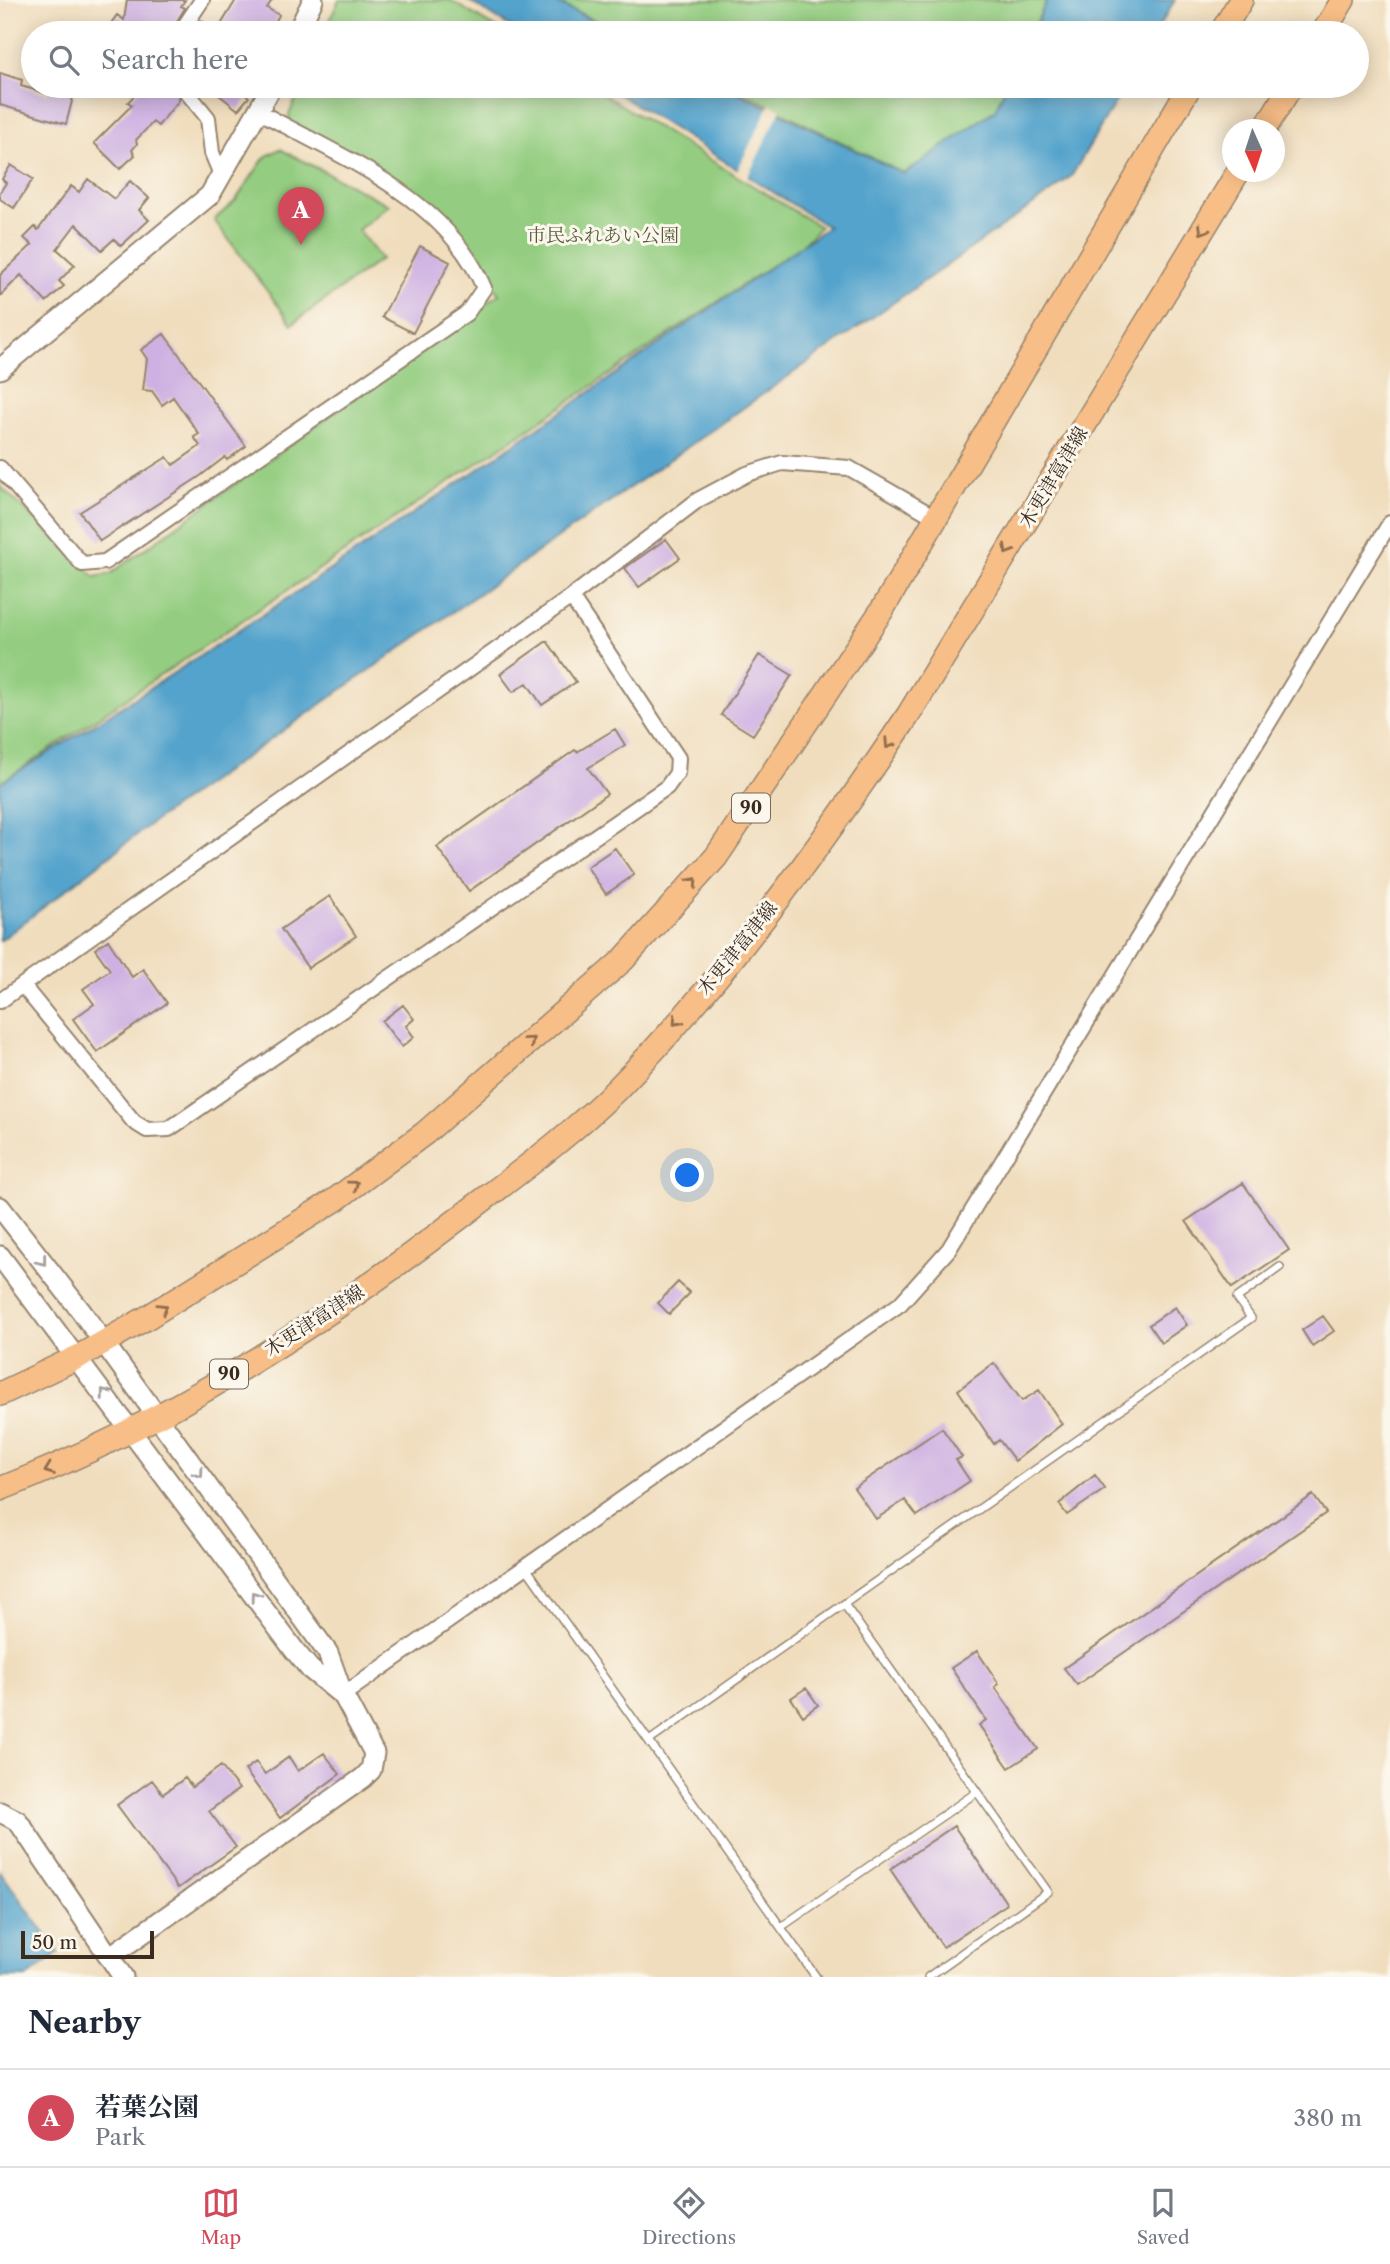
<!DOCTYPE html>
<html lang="en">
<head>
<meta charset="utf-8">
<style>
  body { margin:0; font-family:"Libre Caslon Text","Noto Serif JP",serif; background:#f6f6f7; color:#1f2937 }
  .compass { position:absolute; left:1222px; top:119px; width:63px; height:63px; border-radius:50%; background:#fff; box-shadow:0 4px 18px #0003; rotate:177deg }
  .scale { position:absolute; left:21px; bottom:18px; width:133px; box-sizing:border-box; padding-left:7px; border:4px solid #3b2a1e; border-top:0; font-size:19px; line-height:24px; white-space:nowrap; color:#3b2a1e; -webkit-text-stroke:5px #fbf7ec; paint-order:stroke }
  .you { position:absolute; left:688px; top:1176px; width:24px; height:24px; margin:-18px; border:5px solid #fff; border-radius:50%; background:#1a73e8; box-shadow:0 0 0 10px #1a73e833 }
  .badge { display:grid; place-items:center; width:46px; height:46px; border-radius:50%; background:#d1495b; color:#fff; font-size:23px; font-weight:700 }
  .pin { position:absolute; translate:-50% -58px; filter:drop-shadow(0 2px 4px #0008) }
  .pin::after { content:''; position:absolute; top:37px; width:24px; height:21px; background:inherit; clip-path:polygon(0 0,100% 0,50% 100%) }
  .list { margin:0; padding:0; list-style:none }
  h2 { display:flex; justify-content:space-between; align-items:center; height:91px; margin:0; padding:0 28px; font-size:30px }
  h2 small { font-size:23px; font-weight:400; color:#747a83 }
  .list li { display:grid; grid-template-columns:46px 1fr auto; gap:21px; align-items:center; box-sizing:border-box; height:98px; padding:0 28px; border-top:2px solid #e0e1e3 }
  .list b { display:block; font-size:26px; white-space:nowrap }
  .list p { margin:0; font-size:23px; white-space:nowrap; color:#747a83 }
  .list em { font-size:23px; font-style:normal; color:#747a83 }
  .icon { flex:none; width:38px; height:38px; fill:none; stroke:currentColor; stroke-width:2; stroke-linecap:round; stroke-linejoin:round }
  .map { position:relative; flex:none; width:1390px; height:1977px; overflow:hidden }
  .search { position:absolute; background:#fff; box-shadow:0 4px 18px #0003; left:21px; right:21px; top:21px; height:77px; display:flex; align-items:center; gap:18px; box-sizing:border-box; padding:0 24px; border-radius:38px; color:#747a83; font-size:26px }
  .sheet { height:189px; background:#fff }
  nav { display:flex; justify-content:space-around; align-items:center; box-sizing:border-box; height:98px; border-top:2px solid #e0e1e3; background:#fff; font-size:19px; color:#747a83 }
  nav a { display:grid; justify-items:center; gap:4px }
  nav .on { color:#d1495b }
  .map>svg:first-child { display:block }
  .green { fill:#94cd81; stroke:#687c50; stroke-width:2 }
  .water { fill:#52a3cc; stroke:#466675; stroke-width:2 }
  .pier { fill:#f0ddbd }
  .building { fill:#ceb1e2 }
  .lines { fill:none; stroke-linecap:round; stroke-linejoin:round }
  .service-casing { stroke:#96846e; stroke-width:10 }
  .minor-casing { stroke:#96846e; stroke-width:18 }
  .tertiary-casing { stroke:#96846e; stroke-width:23 }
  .primary-casing { stroke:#96846e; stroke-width:26 }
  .service { stroke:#fff; stroke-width:7 }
  .minor { stroke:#fff; stroke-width:14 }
  .tertiary { stroke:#fff; stroke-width:19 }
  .primary { stroke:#f7be87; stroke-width:23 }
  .oneway { stroke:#906d4d }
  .oneway2 { stroke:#a79f9a }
  .labels { text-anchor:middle; stroke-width:6; stroke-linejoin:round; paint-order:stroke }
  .shield { fill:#fbf7ec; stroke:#75685c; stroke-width:2 }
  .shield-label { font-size:18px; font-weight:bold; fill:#3b2a1e }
  .park-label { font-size:19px; fill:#565b3c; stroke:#fbf7ec }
  .street-label { font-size:19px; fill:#3b2a1e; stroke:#fbf7ec }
</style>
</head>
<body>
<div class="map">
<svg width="1390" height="1977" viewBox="0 0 1390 1977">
  <rect width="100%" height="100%" fill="#fbf7ec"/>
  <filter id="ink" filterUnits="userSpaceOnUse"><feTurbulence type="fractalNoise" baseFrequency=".0143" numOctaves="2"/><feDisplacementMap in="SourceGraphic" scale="14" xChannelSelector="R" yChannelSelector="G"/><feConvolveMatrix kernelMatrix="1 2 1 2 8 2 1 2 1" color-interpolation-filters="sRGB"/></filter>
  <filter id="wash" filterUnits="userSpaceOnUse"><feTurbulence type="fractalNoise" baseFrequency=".00686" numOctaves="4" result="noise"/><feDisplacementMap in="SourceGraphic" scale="28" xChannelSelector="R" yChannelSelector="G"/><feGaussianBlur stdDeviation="1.57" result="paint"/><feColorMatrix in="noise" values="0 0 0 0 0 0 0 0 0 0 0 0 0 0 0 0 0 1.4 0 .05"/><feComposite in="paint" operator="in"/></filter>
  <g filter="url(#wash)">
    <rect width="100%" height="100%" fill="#f0ddbd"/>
    <path class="green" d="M339,0H450L504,33H324Z
      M552,0H1047L1032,33H621Z
      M301,86H590L820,227L801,246L0,783V486L95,577L110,574L499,294L440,206L290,123L289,115Z
      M731,86H1006L995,110L904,174Z
      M280,149L389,205L358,230L381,259L292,324L214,220L235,201L265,157Z"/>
    <path class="water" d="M467,0H551L619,33H521Z
      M1047,0H1175L1155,33H1032Z
      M606,86H725L904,174L995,110L1006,86H1125L1072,175L1054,190L153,822L0,941V783C283,609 554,416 828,227Z
      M0,1871L59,1953L27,1977H0Z"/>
    <path class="pier" d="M770,104L781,109L747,178L737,171Z"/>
    <g id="blocks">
      <path class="building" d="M127,0H185L181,6L185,8L170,33H148L140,27L138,30L143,33H104L117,15L124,20Z
        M236,0H272L267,8L279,15L270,33L253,27L250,33H191L201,20L217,31Z
        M0,73L22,80L21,86L48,94L50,86H76L66,124L0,105Z
        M143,86H173L180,99L158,126L153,122L136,140L137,144L132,150L135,155L120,169L94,143L132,105L128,102Z
        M208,86H235L249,97L238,110Z
        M11,165L33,179L14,208L0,199V192L6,183L2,179Z
        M88,179L114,199L130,181L149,198L139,210L149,220L121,246L114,239L102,250L76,224L57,249L75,265L59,281L64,286L46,302L21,275L0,296V275L32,245L24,238L35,227L38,230L71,186L79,192Z
        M420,246L450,262L413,333L382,317Z
        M164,334L246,446L227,460L225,457L199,477L100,541L80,512L167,457L173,465L200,446L194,437L199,434L173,397L162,405L152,391L143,390L147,359L141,350Z
        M666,539L680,558L639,587L625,568Z
        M547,641L576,682L542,705L527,683L513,692L500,674Z
        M759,655L792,675L753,735L721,715Z
        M615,729L625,745L588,768L607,794L469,891L437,847L575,750L577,752Z
        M615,848L634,875L606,894L587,867Z
        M330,896L356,936L308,968L281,929Z
        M108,940L132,977L143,969L167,1003L97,1052L73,1019L94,1004L83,989L110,970L95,949Z
        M403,1005L414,1019L406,1026L414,1037L402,1047L382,1021Z
        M1243,1183L1289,1250L1232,1288L1186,1221Z
        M678,1282L690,1293L669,1314L658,1303Z
        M1175,1307L1187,1325L1161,1343L1149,1325Z
        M1323,1316L1334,1331L1312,1346L1302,1330Z
        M994,1363L1022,1401L1039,1390L1062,1424L1015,1461L999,1440L994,1444L958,1390Z
        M942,1428L962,1457L956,1460L970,1481L917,1516L905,1500L876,1519L854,1488Z
        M1095,1475L1105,1489L1067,1515L1059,1504Z
        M1313,1495L1326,1513L1077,1685L1064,1668Z
        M977,1651L999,1684L995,1687L1038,1749L1009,1768L979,1725L986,1720L951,1668Z
        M806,1688L818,1705L803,1716L791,1698Z
        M324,1753L340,1774L280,1818L245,1770L256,1762L265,1774L289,1757L298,1771Z
        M221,1766L239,1789L209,1811L236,1847L178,1888L117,1805L152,1780L163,1794L185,1778L192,1787Z
        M954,1826L1007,1904L943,1947L890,1869Z"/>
    </g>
  </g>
  <g filter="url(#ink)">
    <use href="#blocks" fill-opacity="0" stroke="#96846e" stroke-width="2"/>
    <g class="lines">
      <defs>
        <path id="service" d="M527,1569L816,1977
          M844,1604L1048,1892L928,1977
          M649,1741L1251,1318L1237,1298L1280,1267
          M781,1927L977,1792"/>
        <path id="minor" d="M180,33L202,0
          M182,86L208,118L212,153L222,177
          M0,468L82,564L105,562L467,313L484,288C446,197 340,157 260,112
          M23,986L134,1122L147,1130L169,1129L667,787L677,773L678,758L571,597
          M0,1001L571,597L698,500L747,474L782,463L849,468L935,517
          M343,1695L900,1304L949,1249L1390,523"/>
        <path id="tertiary" d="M297,33L313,0
          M0,369L210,195L272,86
          M0,1207L81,1311L328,1653L343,1695L374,1753L371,1770L363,1778L109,1957
          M0,1256L295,1651L310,1669L342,1695
          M0,1812L18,1821L123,1977"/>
        <path id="primary" d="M1221,33L1241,0
          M1323,33L1343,0
          M1264,130L1291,86
          M0,1394L78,1357L148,1317L335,1200L425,1133L623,960L716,857L882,610L1190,86
          M0,1489C168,1424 323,1323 466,1213C517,1174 571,1135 617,1089C724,980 825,841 909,714L1238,172"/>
      </defs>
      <use href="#service" class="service-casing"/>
      <use href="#minor" class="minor-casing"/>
      <use href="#tertiary" class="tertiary-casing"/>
      <use href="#primary" class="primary-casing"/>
      <use href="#service" class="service"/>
      <use href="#minor" class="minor"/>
      <use href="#tertiary" class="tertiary"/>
      <use href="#primary" class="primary"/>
    </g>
    <defs><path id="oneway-chevron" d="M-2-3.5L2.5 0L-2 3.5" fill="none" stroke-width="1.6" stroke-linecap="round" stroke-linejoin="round" transform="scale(1.75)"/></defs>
    <g class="oneway">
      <use href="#oneway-chevron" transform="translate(1203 230) rotate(121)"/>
      <use href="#oneway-chevron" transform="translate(1008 550) rotate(121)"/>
      <use href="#oneway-chevron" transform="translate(889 744) rotate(123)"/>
      <use href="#oneway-chevron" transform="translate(693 882) rotate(-48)"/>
      <use href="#oneway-chevron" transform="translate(677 1021) rotate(132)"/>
      <use href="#oneway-chevron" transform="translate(530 1041) rotate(-41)"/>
      <use href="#oneway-chevron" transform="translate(354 1185) rotate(-37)"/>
      <use href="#oneway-chevron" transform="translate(163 1308) rotate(-31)"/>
      <use href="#oneway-chevron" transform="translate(49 1470) rotate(159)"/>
    </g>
    <g class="oneway2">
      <use href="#oneway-chevron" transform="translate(42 1261) rotate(52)"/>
      <use href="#oneway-chevron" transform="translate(105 1393) rotate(-127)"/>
      <use href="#oneway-chevron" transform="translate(199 1473) rotate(54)"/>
      <use href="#oneway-chevron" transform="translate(255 1596) rotate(-126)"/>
    </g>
  </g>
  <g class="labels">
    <g class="shield">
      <rect x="732" y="793.5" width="38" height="29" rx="5"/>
      <rect x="210" y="1359.5" width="38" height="29" rx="5"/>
    </g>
    <g class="shield-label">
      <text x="751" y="814">90</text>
      <text x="229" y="1380">90</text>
    </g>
    <g class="park-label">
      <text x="603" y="242">市民ふれあい公園</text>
    </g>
    <g class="street-label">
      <text transform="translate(1053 477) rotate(-59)" y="7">木更津富津線</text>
      <text transform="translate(737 948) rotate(-51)" y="7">木更津富津線</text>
      <text transform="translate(314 1320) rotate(-33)" y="7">木更津富津線</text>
    </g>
  </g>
</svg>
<svg class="compass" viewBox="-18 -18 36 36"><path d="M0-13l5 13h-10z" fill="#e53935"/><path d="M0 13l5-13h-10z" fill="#747a83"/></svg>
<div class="scale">50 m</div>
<div class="you"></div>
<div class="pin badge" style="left:301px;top:245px">A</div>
<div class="search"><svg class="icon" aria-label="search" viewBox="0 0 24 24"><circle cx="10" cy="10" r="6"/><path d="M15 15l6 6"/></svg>Search here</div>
</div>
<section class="sheet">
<h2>Nearby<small></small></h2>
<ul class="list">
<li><span class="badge">A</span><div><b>若葉公園</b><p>Park</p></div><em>380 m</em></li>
</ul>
</section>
<nav>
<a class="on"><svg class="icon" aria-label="map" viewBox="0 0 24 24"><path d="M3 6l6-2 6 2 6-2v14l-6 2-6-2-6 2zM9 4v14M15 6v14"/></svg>Map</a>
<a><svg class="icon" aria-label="directions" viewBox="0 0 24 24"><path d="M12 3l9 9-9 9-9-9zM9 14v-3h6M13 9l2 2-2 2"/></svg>Directions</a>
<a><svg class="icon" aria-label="saved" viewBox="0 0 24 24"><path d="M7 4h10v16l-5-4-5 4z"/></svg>Saved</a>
</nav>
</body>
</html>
